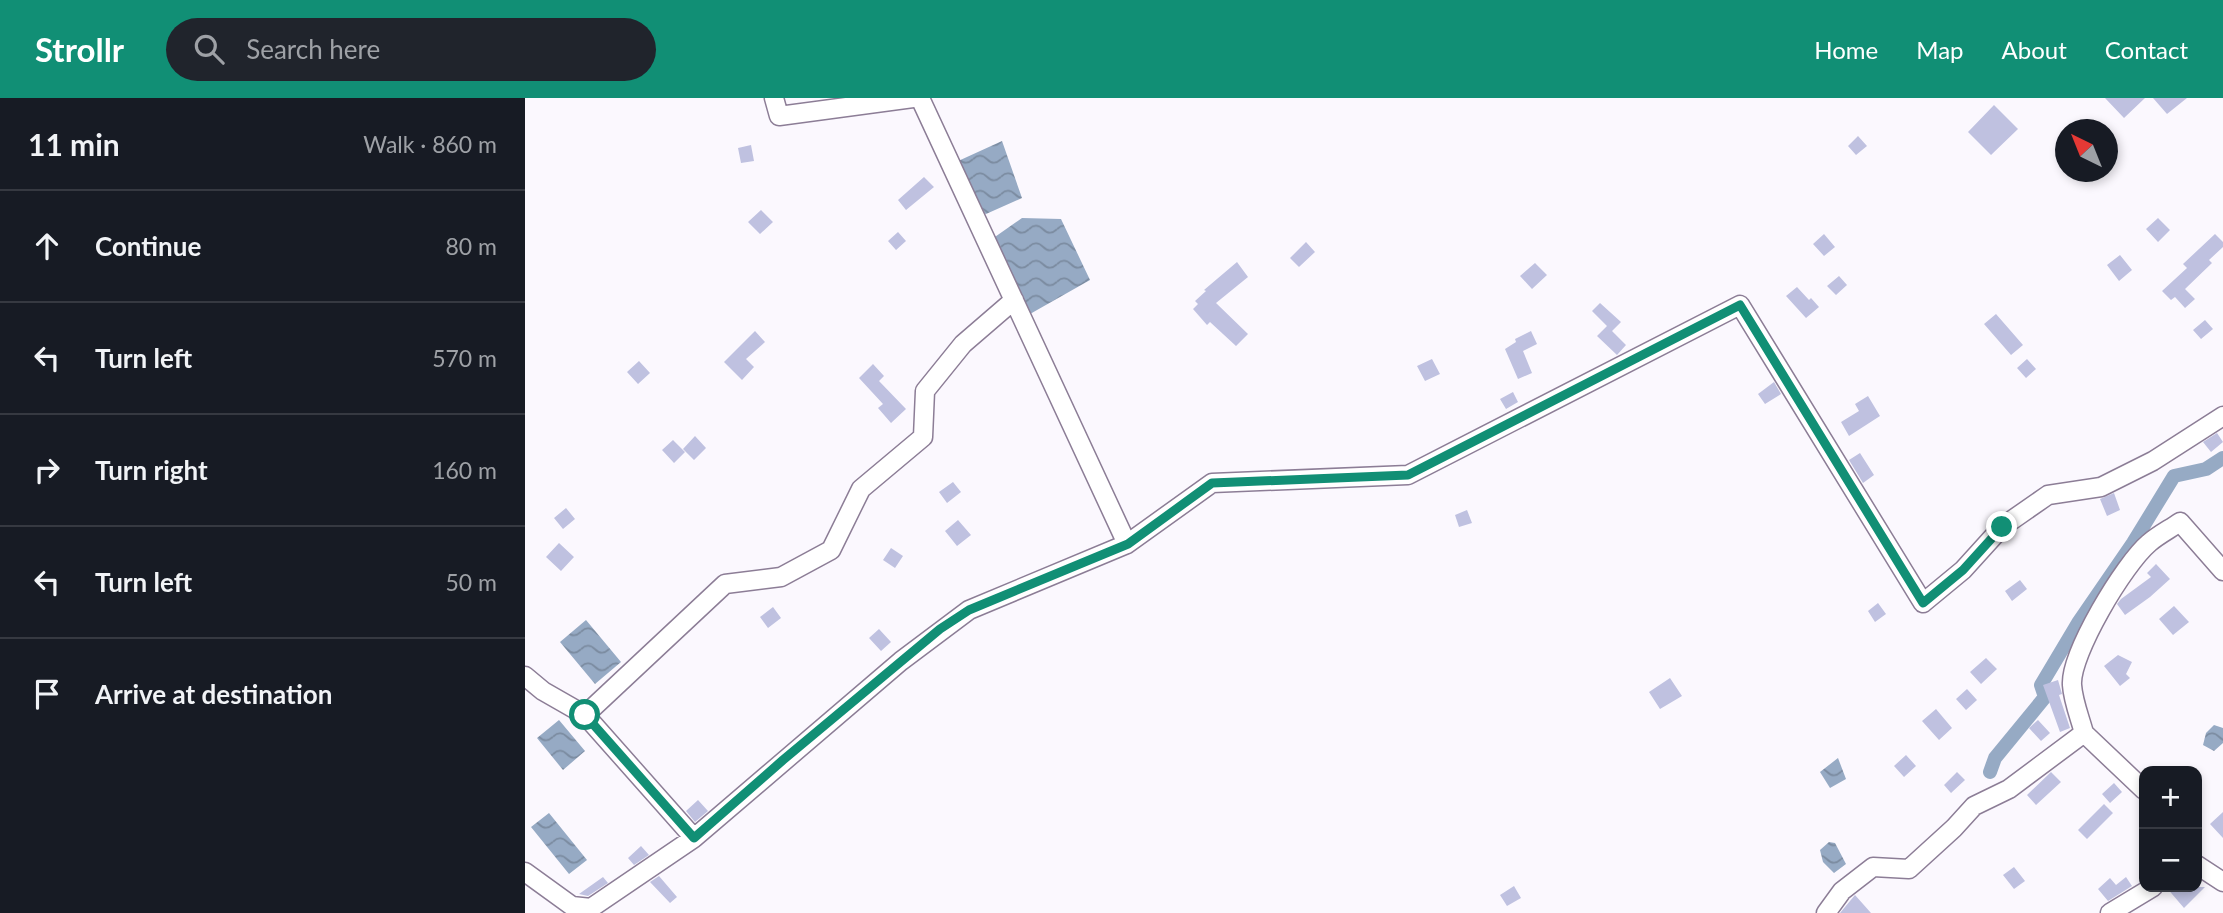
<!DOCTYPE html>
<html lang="en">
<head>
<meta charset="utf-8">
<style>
  body { margin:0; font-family:Lato,sans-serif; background:#20242c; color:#f1f3f6 }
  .controls { position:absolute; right:21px; bottom:21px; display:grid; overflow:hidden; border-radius:14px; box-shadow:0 4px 10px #0003 }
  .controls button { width:63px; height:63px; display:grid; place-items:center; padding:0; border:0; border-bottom:2px solid #363941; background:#171b24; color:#f1f3f6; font:35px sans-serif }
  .compass { position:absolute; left:1530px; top:21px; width:63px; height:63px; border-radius:50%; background:#171b24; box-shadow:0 4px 10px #0003; rotate:317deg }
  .stop { position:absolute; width:21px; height:21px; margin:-16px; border:5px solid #118f75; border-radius:50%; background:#fff }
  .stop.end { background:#118f75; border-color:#fff; box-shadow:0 2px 7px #0008 }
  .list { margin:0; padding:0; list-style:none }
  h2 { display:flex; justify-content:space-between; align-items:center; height:91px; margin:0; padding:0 28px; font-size:30px }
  h2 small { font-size:23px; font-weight:400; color:#9ea1a6 }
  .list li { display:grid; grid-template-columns:46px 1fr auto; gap:21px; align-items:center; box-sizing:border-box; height:112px; padding:0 28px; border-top:2px solid #363941 }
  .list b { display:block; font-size:26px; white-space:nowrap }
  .list em { font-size:23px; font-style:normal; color:#9ea1a6 }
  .icon { flex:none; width:38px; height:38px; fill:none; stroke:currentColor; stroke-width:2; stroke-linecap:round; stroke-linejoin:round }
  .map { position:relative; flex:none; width:1698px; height:815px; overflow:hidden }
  header { display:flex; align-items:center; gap:42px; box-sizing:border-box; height:98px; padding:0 35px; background:#118f75; color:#fff }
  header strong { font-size:33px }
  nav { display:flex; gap:38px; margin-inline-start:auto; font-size:24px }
  .search { width:490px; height:63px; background:#20242c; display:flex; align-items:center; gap:18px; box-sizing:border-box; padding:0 24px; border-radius:38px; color:#9ea1a6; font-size:26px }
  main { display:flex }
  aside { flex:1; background:#171b24 }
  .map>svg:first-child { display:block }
  .water { fill:url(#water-waves) }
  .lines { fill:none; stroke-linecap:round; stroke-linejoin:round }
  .canal { stroke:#96aac4; stroke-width:14 }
  .building { fill:#bfc1e0 }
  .minor-casing { stroke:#8c7d96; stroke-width:21 }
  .minor { stroke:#fff; stroke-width:18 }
  .route { stroke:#118f75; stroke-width:9 }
</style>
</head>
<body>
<header>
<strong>Strollr</strong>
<div class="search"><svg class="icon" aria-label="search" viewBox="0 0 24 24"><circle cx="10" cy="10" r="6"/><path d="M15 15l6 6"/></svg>Search here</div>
<nav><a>Home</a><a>Map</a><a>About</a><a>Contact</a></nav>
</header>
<main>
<aside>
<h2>11 min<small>Walk · 860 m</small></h2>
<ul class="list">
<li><svg class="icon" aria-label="ahead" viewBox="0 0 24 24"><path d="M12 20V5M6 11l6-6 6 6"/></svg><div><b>Continue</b></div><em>80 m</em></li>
<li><svg class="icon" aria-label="left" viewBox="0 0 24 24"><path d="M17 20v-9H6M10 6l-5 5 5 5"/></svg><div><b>Turn left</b></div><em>570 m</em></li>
<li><svg class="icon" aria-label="right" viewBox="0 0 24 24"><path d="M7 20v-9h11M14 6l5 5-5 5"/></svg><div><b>Turn right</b></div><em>160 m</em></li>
<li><svg class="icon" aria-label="left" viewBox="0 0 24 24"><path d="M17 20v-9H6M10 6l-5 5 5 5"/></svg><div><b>Turn left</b></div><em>50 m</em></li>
<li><svg class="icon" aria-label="arrive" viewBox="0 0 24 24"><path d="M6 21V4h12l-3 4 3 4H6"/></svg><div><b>Arrive at destination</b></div></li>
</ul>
</aside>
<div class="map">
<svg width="1698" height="815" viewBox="0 0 1698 815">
  <defs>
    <pattern id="water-waves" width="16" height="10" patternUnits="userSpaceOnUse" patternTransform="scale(1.75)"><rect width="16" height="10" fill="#96aac4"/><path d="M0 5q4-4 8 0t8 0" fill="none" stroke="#7b8ba0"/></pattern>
  </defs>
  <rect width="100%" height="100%" fill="#fbf8fe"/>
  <path class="water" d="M477,43L497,100L461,116L452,113L431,64Z
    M497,120L536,121L565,182L505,216L467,141Z
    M61,522L96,564L70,586L35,544Z
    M34,622L60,653L38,672L12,640Z
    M1689,627L1698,630V645L1689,653L1678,647L1681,635Z
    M1313,660L1321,681L1305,690L1295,674Z
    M24,715L62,762L44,776L6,729Z
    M1304,744L1310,745L1321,766L1309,775L1298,764L1295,752Z"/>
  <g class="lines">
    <path class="canal" d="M1465,674L1470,660L1520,599L1516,587L1553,525L1608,445L1649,378L1681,371L1698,360"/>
  </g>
  <path class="building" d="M1580,0H1620L1599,20Z
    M1628,0H1662L1642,16Z
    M1469,7L1493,31L1466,57L1443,34Z
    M1333,38L1342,48L1331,57L1323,48Z
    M226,47L229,63L216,65L213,50Z
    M399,79L409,89L381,112L373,102Z
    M236,112L248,124L235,136L223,124Z
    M1633,120L1645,132L1633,144L1621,131Z
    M373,134L381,143L371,152L363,143Z
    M1299,136L1310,149L1299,158L1288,146Z
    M1690,136L1698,144V149L1684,162L1687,165L1660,191L1670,201L1660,210L1650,199L1646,202L1637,193L1662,170L1658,166Z
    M781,144L790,154L774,169L765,160Z
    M1595,157L1607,172L1594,183L1582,167Z
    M712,164L723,179L691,205L723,236L711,248L685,224L682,227L668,211L673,206L670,203L681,193L679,192Z
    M1010,165L1022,177L1007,191L995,178Z
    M1314,178L1322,187L1311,197L1302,188Z
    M1272,189L1284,202L1286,200L1294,209L1281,220L1261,198Z
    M1075,205L1096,224L1087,233L1101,247L1092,257L1072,238L1082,228L1067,213Z
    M1471,216L1498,247L1486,257L1459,226Z
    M1680,222L1688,231L1676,241L1668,232Z
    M230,233L240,244L221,261L229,269L217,282L199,264Z
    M1006,233L1012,246L998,253L1007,275L993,281L980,251L991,244L990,241Z
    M907,261L915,276L900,283L892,268Z
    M1502,261L1511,271L1501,280L1492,270Z
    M114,263L125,275L113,286L102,274Z
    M348,266L359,278L354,283L381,311L366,325L353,310L358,306L334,280Z
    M1249,284L1256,296L1240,306L1233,296Z
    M988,294L993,304L981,311L975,301Z
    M1343,298L1355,318L1324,338L1316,324L1334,313L1330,306Z
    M1692,335L1698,344L1686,354L1678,344Z
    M170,338L181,350L169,362L158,351Z
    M148,342L160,354L149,365L137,352Z
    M1335,355L1349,377L1338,385L1324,362Z
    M428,384L436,394L422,405L414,394Z
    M1589,395L1595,412L1582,418L1575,401Z
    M41,410L50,421L38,431L29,420Z
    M942,412L947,425L934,429L930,417Z
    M433,422L446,437L432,448L420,433Z
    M34,445L49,459L36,473L21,459Z
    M366,450L378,458L370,470L358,462Z
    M1631,466L1645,481L1625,499L1600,517L1592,506L1596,501L1626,479L1622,475Z
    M1495,482L1502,491L1487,503L1480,493Z
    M1353,505L1361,516L1350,524L1343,513Z
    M1649,508L1664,524L1648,537L1634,521Z
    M248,509L256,520L243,530L235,519Z
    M354,531L366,544L356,553L344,540Z
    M1593,557L1607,564L1601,576L1605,580L1595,588L1579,568Z
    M1461,560L1472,571L1456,586L1445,574Z
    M1145,580L1157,598L1135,611L1124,594Z
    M1533,582L1537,596L1534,597L1545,630L1535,634L1518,587Z
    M1442,591L1452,602L1441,612L1431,601Z
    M1411,611L1427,630L1414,642L1397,623Z
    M1513,622L1525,635L1516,643L1504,630Z
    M1381,657L1391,668L1379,679L1369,668Z
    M1432,674L1440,682L1426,695L1419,687Z
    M1526,674L1536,684L1511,707L1502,697Z
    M1589,685L1597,694L1585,705L1577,696Z
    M173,702L183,713L170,724L161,713Z
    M1579,706L1588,715L1562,741L1553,732Z
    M1698,714V740L1685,726Z
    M116,748L124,757L109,767L103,760Z
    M1489,769L1500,783L1489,791L1478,777Z
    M134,778L152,799L145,805L125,784Z
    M78,779L83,785L63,798L54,796Z
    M1601,779L1607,788L1583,803L1573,791L1585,780L1591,787Z
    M989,788L996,800L982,808L975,797Z
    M1641,789H1680L1659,810Z
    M1330,797L1346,815H1315Z"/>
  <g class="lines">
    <defs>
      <path id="minor" d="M249,0L254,18L388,0
        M395,0L602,446
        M0,578L18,593L60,617L169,740
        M60,617L200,486L256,479L306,452L336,391L398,339L400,293L438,246L489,202
        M1559,635L1619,692
        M1672,767L1698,784
        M0,774L47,808L66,810L169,740L376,563L444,512L602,446L687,385L883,377L1215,207L1398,505L1438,472L1477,429L1523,397L1576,389L1628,363L1698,318
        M1301,815L1317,793L1348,769L1384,771L1429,730L1449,708L1484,691L1559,635C1555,620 1548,603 1547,587C1545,556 1599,466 1624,445C1633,437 1645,431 1655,424L1698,473
        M1585,815L1628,789"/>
    </defs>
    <use href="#minor" class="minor-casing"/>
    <use href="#minor" class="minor"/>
  </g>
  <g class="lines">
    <path class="route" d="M60,617L169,740L258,662L415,531L444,512L603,446L687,385L883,377L1215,207L1398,505L1438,472L1477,429"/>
  </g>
</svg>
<div class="controls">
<button>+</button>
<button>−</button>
</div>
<svg class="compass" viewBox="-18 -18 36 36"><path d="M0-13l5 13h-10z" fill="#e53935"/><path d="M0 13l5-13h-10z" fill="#9ea1a6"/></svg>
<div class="stop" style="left:60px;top:617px"></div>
<div class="stop end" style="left:1477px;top:429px"></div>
</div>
</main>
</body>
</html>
